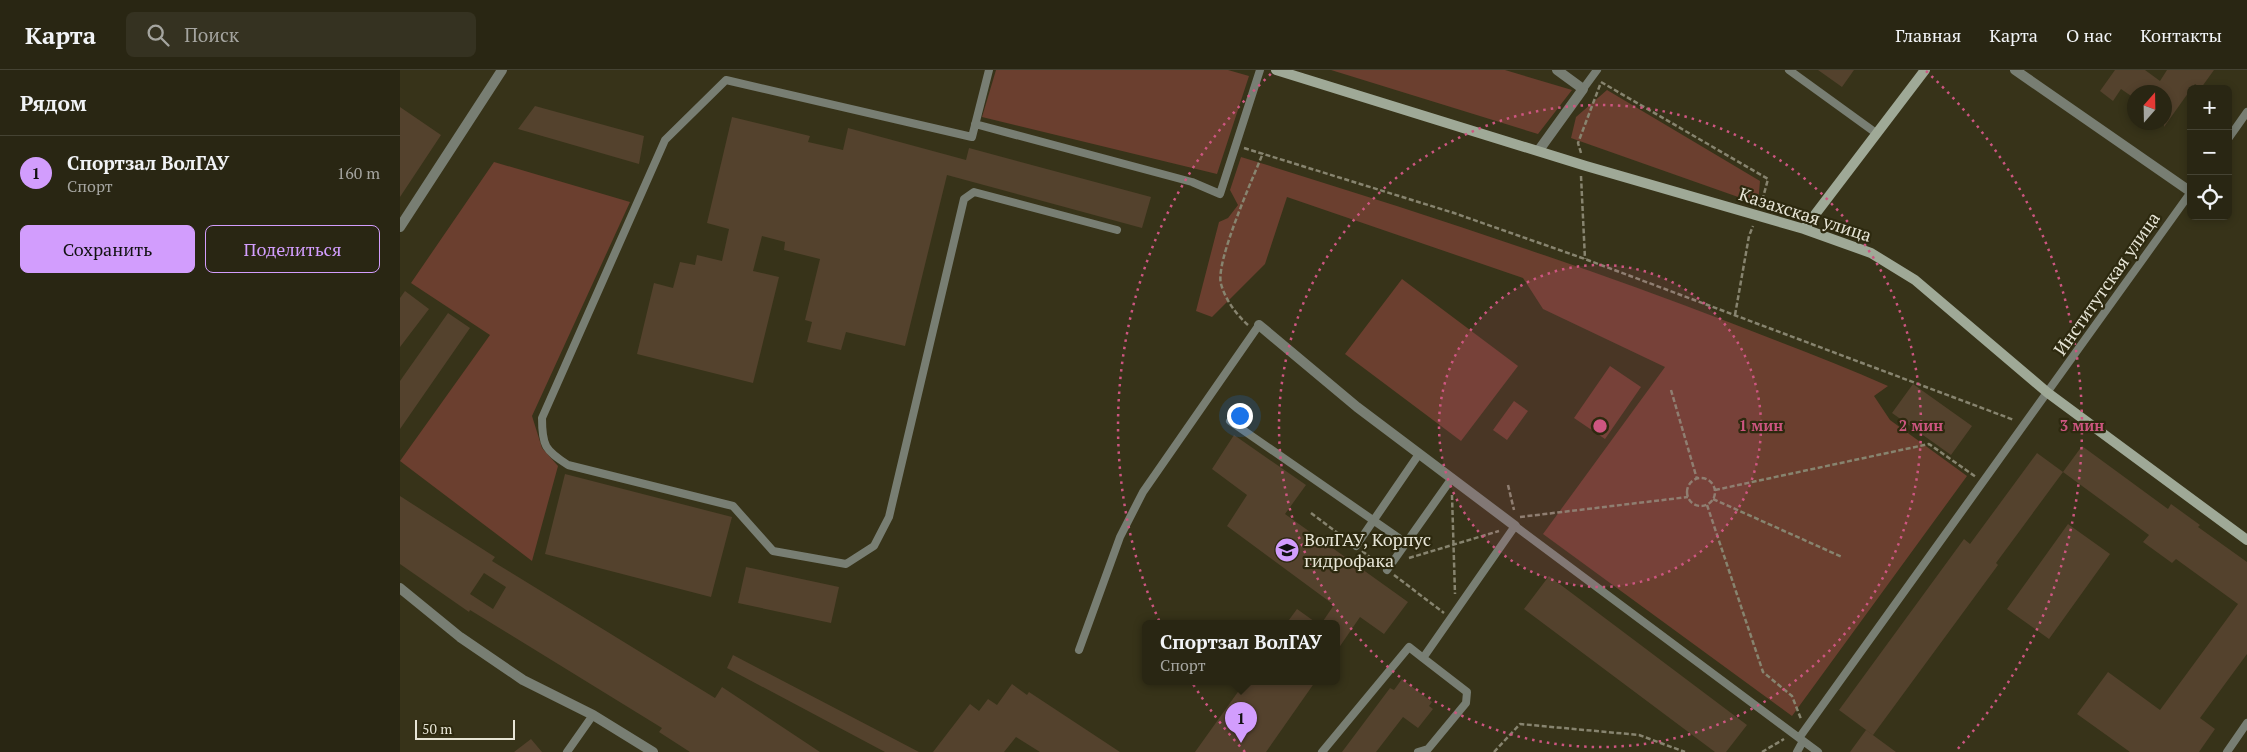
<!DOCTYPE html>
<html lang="ru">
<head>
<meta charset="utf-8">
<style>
  body { margin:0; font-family:"PT Serif",serif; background:#353221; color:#f1f3f6 }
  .controls { position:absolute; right:15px; top:15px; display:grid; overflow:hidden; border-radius:8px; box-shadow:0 2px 8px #0003 }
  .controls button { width:45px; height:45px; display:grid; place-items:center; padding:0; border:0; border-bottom:1px solid #454333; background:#292613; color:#f1f3f6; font:25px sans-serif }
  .compass { position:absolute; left:1727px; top:15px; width:45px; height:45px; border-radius:50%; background:#292613; box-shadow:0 2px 8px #0003; rotate:20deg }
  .scale { position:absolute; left:15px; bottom:12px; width:100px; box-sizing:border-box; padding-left:5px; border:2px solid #e7e5d6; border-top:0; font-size:14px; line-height:18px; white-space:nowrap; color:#e7e5d6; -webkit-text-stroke:4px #2d290f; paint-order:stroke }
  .you { position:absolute; left:839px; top:345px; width:18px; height:18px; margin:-12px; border:4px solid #fff; border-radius:50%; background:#1a73e8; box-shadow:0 0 0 8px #1a73e833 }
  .badge { display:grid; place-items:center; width:32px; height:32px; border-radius:50%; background:#d29dfd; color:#111; font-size:16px; font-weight:700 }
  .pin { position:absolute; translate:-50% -41px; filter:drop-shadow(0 1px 2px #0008) }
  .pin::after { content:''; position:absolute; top:26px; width:18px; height:15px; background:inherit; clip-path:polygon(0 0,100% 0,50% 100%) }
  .popup { position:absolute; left:742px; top:550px; width:198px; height:65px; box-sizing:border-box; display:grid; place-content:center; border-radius:8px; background:#292613; filter:drop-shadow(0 1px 4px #0005); font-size:16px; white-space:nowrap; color:#a5a5a0 }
  .popup b { font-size:19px; color:#f1f3f6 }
  .popup::after { content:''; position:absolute; left:50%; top:100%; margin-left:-10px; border:10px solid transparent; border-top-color:#292613 }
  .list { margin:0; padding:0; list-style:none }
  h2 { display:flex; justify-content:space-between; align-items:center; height:65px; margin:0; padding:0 20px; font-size:21px }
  h2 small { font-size:16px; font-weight:400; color:#a5a5a0 }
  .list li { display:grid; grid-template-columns:32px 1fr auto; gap:15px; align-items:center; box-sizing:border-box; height:75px; padding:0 20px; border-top:1px solid #454333 }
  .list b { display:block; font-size:19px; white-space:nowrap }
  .list p { margin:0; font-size:16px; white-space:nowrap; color:#a5a5a0 }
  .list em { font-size:16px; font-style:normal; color:#a5a5a0 }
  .actions { display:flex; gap:10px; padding:15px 20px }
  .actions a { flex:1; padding:11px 0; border:1px solid #d29dfd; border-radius:8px; text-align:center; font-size:18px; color:#d29dfd }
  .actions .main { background:#d29dfd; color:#111 }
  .icon { flex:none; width:28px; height:28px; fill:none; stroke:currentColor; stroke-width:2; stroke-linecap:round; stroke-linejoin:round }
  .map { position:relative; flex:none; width:1847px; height:682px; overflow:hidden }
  header { display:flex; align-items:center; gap:30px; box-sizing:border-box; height:70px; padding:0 25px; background:#292613; border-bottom:1px solid #454333 }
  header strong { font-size:24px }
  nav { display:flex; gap:28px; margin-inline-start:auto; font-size:18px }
  .search { width:350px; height:45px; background:#353221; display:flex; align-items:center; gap:12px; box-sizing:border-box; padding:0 18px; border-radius:8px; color:#a5a5a0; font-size:19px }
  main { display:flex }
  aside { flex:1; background:#292613 }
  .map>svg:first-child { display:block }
  .green { fill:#6b3f2f }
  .building { fill:#54422d; fill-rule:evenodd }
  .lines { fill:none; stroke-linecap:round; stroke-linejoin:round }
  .path { stroke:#87846f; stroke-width:2.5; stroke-dasharray:5 2.5; stroke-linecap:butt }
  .lane { stroke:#787e73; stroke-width:8 }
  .street { stroke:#787e73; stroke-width:10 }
  .secondary { stroke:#9fa997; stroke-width:10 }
  .ring { fill:none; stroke:#cd5680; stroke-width:2.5; stroke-dasharray:2.5 5 }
  .labels { text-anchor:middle; stroke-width:4.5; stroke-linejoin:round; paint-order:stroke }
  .street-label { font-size:18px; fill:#e7e5d6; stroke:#2d290f }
  .poi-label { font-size:18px; fill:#e7e5d6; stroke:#2d290f; text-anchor:start }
  .centre { fill:#cd5680; stroke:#2d290f; stroke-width:2.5 }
  .ring-label { font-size:15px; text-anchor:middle; font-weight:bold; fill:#cd5680; stroke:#2d290f; stroke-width:4.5; stroke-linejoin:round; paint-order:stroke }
</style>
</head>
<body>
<header>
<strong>Карта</strong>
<div class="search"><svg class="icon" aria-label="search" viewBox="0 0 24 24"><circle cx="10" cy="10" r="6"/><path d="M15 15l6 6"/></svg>Поиск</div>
<nav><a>Главная</a><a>Карта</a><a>О нас</a><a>Контакты</a></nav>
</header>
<main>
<aside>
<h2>Рядом<small></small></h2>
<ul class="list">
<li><span class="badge">1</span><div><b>Спортзал ВолГАУ</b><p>Спорт</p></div><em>160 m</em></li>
</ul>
<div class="actions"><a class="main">Сохранить</a><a>Поделиться</a></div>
</aside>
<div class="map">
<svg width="1847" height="682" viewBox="0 0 1847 682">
  <rect width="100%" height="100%" fill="#373319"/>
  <path class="green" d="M596,0H828L849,6L817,104L582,47Z
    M931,0H1105L1172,20L1138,64Z
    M1207,20L1360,111L1358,134L1171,68L1176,47Z
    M841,87C1006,138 1170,191 1331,253C1384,274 1437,293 1488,316L1474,326L1490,350L1567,406L1392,646L1143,464L1265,297L1143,239L1123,208L887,127L865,194L812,247L796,241L819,152L828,148L838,135L830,120Z
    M94,92L230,132L132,346L142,378L158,396L132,491L0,391L90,265L11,213Z
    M1002,209L1118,296L1061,371L945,284Z
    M1210,296L1241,317L1205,369L1174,348Z
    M1114,331L1128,341L1107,370L1093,360Z"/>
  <path class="building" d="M1418,0H1454L1442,17Z
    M1715,0H1745L1760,11L1767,0H1814L1801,18L1795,14L1791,19L1764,57V22H1734V28L1721,19L1713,31L1700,21Z
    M135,36L244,66L239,94L118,59Z
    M0,37L41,65L0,127Z
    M332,47L410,66L408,72L443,80L448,58L566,90L569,78L751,127L742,158L547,105L505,276L446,262L441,280L407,272L412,252L405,250L420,189L384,180L385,172L362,166L353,201L379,207L353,313L237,284L254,213L273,218L280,192L295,195L297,185L322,191L329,159L307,153Z
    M5,221L29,239L0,277V228Z
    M48,243L70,258L0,359V311Z
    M1513,314L1572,356L1551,385L1492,343Z
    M834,365L906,415L885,444L1008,532L984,564L960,547L936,582V554H921L934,535L827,456L847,425L812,399Z
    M1682,376L1768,439L1771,434L1800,455L1798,457L1847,492V584L1800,648L1815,659L1799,682H1730L1677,644L1708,602L1760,640L1838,534L1776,489L1772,493L1743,472L1749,465L1663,402Z
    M1637,383L1663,402L1596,493L1598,495L1473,665L1439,640L1564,469L1570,474Z
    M165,404L332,447L311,527L145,484Z
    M0,426L95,487L92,491L315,628L322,617L420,682H290L259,662L262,658L70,540L69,542L0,494ZM84,503L106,517L93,539L70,524Z
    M1668,454L1710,484L1649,569L1607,539Z
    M346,497L439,517L431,553L338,533Z
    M1149,506L1347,655L1326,682H1315L1124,539Z
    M897,539L918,554H886Z
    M333,585L519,682H485L327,598Z
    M1002,609L1032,632L1029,636L1033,639L1018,658L1003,647L976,682H942L990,618L994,620Z
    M845,612H915L866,682H795Z
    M612,614L627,625L629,622L720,682H640L616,667L604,682H533L570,634L579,641L588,629L597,635Z
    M1466,660L1496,682H1450Z
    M131,669L142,682H114Z"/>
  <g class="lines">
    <path class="path" d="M1201,12L1368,109L1361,135
      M844,78L1054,143L1185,189L1614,350
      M1181,83L1178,73L1200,15
      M1181,106L1185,189
      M1335,245L1349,166L1353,156
      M848,255C836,244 826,231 821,214C815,192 853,108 863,83
      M1271,320L1297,409
      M1287 422a14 14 0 1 1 28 0a14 14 0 1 1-28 0Z
      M1108,415L1114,440
      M1315,420L1529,374L1576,407
      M1052,425L1055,524
      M1313,429L1442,487
      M1307,435L1363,602L1392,626L1401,649
      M911,443L948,471
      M1120,447L1288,427
      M962,481L980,495
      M1009,488L1099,461
      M994,505L1044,543
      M1094,682L1120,654L1239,665L1285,682
      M1362,682L1384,669"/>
    <path class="lane" d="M589,0L572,67L326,10L265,70L142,348C142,376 145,380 168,395L333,436L373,481L446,494L474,476L489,447L564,129L574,122L717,160
      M1389,0L1476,63
      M1183,19L1197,0
      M575,54L792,112L820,124L860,0
      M1828,69L1847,42
      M830,351L1006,473
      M956,476L1019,384
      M987,500L1052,408
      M679,580L720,467L743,422L859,255
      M1399,668L1791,122
      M167,682L193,645
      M922,682L1009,577L1023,588
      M1018,682L1028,679L1066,633L1067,622L1023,588L1115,456L1418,682
      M1397,682L1403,671
      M1827,682L1847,653"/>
    <path class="street" d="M1615,0L1791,122
      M1139,80L1183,19L1157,0
      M0,157L102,0
      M859,255L957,337L1115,456
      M0,518L60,567L123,610L193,645L253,682"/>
    <path class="secondary" d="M876,0L1186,96L1404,159L1471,183L1515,210L1648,323L1847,470
      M1404,159L1525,0"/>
  </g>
  <circle cx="1200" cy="356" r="161" fill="#cd5680" fill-opacity=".12"/>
  <g class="ring">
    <circle cx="1200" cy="356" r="161"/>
    <circle cx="1200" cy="356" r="321"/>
    <path d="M845 682A482 482 0 0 1 874 1M1526 1A482 482 0 0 1 1555 682"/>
  </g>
  <defs>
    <symbol id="university-disc" viewBox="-11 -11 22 22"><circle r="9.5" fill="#d29dfd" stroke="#2d290f"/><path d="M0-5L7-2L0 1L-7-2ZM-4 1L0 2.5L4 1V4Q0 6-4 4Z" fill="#111"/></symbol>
  </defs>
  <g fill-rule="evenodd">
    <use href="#university-disc" x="873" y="466" width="28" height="28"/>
  </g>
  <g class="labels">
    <g class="street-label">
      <text transform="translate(1405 145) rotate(18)" y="6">Казахская улица</text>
      <text transform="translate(1707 214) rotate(-55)" y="6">Институтская улица</text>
    </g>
    <g class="poi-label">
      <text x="904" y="476">ВолГАУ, Корпус<tspan x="904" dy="21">гидрофака</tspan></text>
    </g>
  </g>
  <circle cx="1200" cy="356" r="8" class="centre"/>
  <g class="ring-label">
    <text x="1361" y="361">1 мин</text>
    <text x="1521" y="361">2 мин</text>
    <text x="1682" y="361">3 мин</text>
  </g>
</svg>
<div class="controls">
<button>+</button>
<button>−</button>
<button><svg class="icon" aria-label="locate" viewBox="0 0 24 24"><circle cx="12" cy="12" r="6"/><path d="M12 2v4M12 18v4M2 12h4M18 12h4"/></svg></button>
</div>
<svg class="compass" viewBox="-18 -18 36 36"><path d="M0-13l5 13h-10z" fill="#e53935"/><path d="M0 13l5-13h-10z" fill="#a5a5a0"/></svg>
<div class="scale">50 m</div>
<div class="you"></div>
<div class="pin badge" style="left:841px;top:673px">1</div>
<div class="popup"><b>Спортзал ВолГАУ</b>Спорт</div>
</div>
</main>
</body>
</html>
